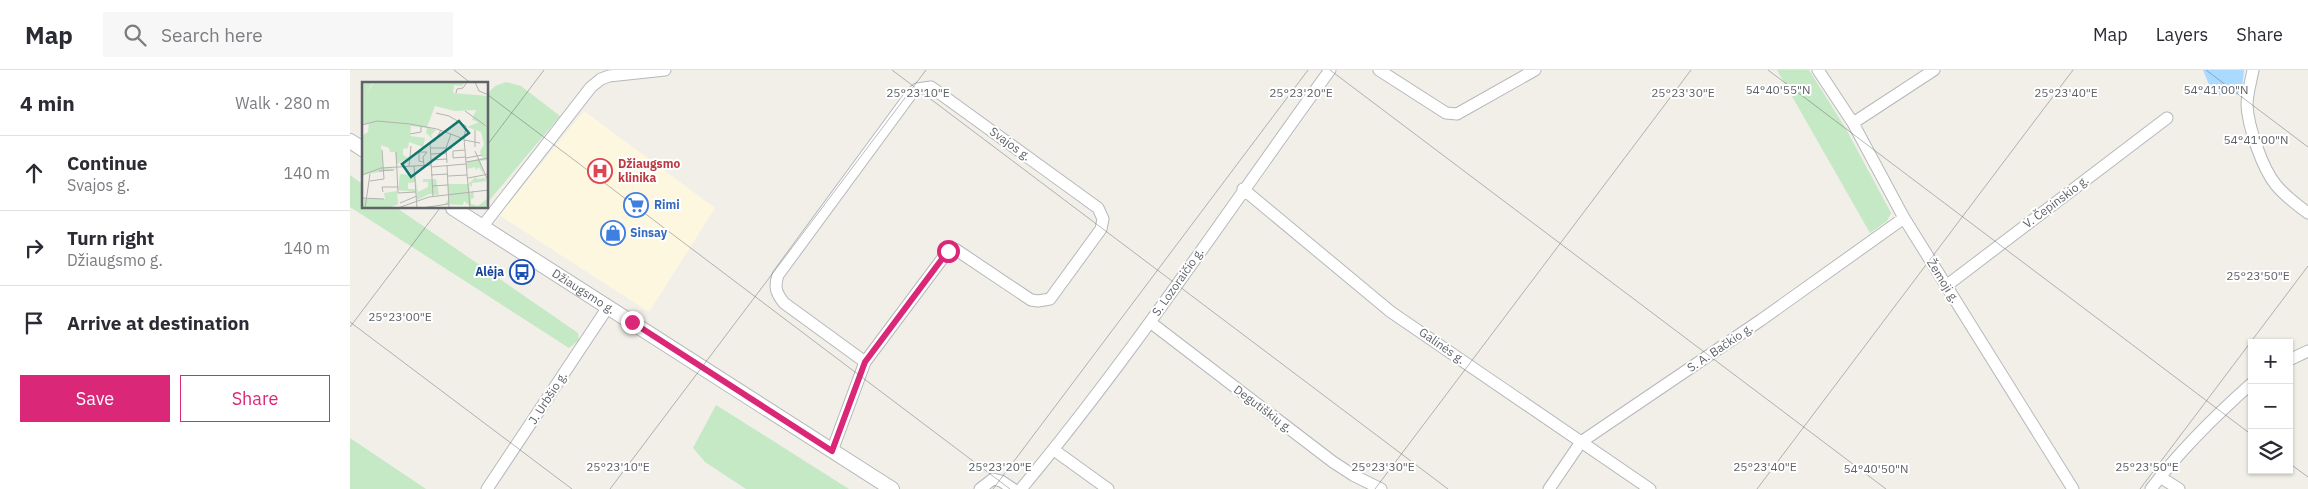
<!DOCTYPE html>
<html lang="en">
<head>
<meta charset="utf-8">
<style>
  body { margin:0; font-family:"IBM Plex Sans",sans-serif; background:#f7f7f7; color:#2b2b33 }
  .controls { position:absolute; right:15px; bottom:15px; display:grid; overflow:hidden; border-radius:0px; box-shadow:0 1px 4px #0004 }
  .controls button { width:45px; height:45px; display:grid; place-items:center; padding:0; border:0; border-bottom:1px solid #e1e1e2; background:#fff; color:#2b2b33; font:25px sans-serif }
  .stop { position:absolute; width:15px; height:15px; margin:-11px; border:4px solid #db2777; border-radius:50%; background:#fff }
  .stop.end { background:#db2777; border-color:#fff; box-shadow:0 1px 5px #0008 }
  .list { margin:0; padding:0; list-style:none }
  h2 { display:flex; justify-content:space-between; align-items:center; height:65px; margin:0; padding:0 20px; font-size:21px }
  h2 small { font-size:16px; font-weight:400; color:#7c7c81 }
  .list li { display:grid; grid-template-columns:32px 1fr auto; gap:15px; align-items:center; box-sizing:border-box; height:75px; padding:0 20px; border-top:1px solid #e1e1e2 }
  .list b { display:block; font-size:19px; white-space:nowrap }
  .list p { margin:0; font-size:16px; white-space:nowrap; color:#7c7c81 }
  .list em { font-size:16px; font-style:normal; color:#7c7c81 }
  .actions { display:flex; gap:10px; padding:15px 20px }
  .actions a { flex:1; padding:11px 0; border:1px solid #db2777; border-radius:0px; text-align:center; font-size:18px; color:#db2777 }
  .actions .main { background:#db2777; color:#fff }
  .icon { flex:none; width:28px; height:28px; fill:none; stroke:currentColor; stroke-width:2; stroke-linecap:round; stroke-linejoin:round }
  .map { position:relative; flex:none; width:1958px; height:419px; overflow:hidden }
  header { display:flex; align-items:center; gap:30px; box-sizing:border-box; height:70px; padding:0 25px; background:#fff; border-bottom:1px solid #e1e1e2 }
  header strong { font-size:24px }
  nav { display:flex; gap:28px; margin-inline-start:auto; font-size:18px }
  .search { width:350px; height:45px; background:#f7f7f7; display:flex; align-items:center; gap:12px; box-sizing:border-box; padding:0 18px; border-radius:0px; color:#7c7c81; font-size:19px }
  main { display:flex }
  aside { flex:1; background:#fff }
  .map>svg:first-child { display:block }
  .commercial { fill:#fef7e0 }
  .green { fill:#c5e8c5 }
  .water { fill:#aadaff }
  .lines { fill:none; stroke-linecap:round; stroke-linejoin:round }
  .minor-casing { stroke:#b5b8bc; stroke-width:13 }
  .tertiary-casing { stroke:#b5b8bc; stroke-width:16 }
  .minor { stroke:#fff; stroke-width:11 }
  .tertiary { stroke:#fff; stroke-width:14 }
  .route { stroke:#db2777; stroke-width:6 }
  .ticks { fill:none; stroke:#5f6368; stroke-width:1; stroke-opacity:0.45 }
  .labels { text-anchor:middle; stroke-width:4; stroke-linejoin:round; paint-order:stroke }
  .street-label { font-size:12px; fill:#5f6368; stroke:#fff }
  .health-label { font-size:12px; font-weight:bold; fill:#be3a42; stroke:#fff; text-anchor:start }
  .shop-label { font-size:12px; font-weight:bold; fill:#366cbe; stroke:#fff; text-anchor:start }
  .transit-label { font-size:12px; font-weight:bold; fill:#164399; stroke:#fff; text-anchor:end }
  .inset-road { fill:none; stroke:#b3b3b1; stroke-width:1 }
  .view { fill:#0f766e; fill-opacity:0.15; stroke:#0f766e; stroke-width:2.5 }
  .inset-edge { fill:none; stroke:#5f6368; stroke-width:2.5 }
  .ticks-label { font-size:12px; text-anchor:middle; fill:#5f6368; stroke:#fff; stroke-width:4; stroke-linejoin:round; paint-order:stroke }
</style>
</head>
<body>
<header>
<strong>Map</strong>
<div class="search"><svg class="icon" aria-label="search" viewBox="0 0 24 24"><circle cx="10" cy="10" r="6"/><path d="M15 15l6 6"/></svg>Search here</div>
<nav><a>Map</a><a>Layers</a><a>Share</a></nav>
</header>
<main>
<aside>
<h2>4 min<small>Walk · 280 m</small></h2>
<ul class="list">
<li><svg class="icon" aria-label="ahead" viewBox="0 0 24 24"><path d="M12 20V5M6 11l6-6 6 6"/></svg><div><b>Continue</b><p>Svajos g.</p></div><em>140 m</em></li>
<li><svg class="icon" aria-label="right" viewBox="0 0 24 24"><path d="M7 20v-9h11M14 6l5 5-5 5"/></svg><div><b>Turn right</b><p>Džiaugsmo g.</p></div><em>140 m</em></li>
<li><svg class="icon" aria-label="arrive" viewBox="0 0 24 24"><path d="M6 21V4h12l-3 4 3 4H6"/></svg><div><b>Arrive at destination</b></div></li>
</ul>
<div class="actions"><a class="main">Save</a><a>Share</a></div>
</aside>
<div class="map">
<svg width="1958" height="419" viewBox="0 0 1958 419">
  <rect width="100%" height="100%" fill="#f1efe8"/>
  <path class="commercial" d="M234,41L365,138L299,242L149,145Z"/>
  <path class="green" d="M1427,0H1459L1496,59L1541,143L1537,151L1520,163Z
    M156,12L171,16L210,46L138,132V23L145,16Z
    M0,105L14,115V138H47L228,263L229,270L219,278L0,137Z
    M366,335L499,419H396L355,392L343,378Z
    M0,368L76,419H0Z"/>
  <path class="water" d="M1853,0H1894L1892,19L1887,24L1868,25L1860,17Z"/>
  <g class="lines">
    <defs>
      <path id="minor" d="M1029,0L1096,43L1107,44L1185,0
        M1468,0L1503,53L1554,148L1723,419
        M1903,0C1901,11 1897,24 1897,35C1898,56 1912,98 1926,115C1935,126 1947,135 1958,143
        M1503,53L1584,0
        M893,119L1041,242L1300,419
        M132,157L241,17L251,9L259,6L315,0
        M1596,216L1817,48
        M800,252L983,392L1003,405L1031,419
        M1939,290L1958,281
        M704,380L758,419
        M482,381L515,292L598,181L605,179L681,230L688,231L700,229L751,159L753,149L748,138L581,17L567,19L561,24L428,205C424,217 426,223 434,233L515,292
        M1810,407L1829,419
        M137,419L258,237
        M630,419L643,409L651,411L663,419
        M671,419C782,286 878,140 980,0
        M1199,419L1231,372L1411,250L1554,148
        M1801,419C1830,380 1866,345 1902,313"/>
      <g id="tertiary">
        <path d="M0,71L14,80"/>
        <path id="s1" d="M103,138L542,419"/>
      </g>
    </defs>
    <use href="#minor" class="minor-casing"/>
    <use href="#tertiary" class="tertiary-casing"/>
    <use href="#minor" class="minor"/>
    <use href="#tertiary" class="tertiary"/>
  </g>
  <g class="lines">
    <path class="route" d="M282,252L482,381L515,292L598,181"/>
  </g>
  <path class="ticks" d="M104,0L122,14M542,0L1098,419M980,0L1536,419M1418,0L1902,365M1856,0L1958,77M138,25L660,419M138,74L194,0M0,252L222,419M0,257L90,138M1939,393L1958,407M260,419L576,0M643,419L958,0M1025,419L1341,0M1407,419L1723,0M1790,419L1958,196"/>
  <defs>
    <symbol id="hospital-ring" viewBox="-11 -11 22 22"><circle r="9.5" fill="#fff" stroke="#e0444e" stroke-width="1.5"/><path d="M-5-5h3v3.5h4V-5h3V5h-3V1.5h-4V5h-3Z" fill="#e0444e"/></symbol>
    <symbol id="supermarket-ring" viewBox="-11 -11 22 22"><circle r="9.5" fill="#fff" stroke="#3f7fe0" stroke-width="1.5"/><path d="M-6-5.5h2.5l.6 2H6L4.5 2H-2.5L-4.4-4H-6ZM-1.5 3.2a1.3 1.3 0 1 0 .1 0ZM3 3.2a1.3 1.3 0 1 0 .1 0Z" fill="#3f7fe0"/></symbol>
    <symbol id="shop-ring" viewBox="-11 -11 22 22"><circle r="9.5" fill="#fff" stroke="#3f7fe0" stroke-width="1.5"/><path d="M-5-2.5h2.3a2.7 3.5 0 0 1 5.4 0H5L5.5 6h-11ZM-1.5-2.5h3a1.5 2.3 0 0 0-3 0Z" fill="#3f7fe0"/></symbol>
    <symbol id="bus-ring" viewBox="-11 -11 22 22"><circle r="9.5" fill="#fff" stroke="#1a4fb4" stroke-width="1.5"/><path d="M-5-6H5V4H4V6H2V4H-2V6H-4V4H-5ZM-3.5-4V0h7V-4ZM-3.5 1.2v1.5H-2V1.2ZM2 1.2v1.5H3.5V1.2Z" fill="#1a4fb4"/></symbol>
  </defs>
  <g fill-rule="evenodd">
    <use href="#hospital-ring" x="236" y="87" width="28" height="28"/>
    <use href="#supermarket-ring" x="272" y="121" width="28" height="28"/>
    <use href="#shop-ring" x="249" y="149" width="28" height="28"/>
    <use href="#bus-ring" x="158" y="188" width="28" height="28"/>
  </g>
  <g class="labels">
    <g class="street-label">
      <text transform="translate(660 74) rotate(36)" y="4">Svajos g.</text>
      <text transform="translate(1706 132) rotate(-37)" y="4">V. Čepinskio g.</text>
      <text transform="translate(1593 211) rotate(58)" y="4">Žemoji g.</text>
      <text transform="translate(828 212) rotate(-55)" y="4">S. Lozoraičio g.</text>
      <text dy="4" stroke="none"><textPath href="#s1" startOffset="155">Džiaugsmo g.</textPath></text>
      <text transform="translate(1092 276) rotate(35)" y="4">Galinės g.</text>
      <text transform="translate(1370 278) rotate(-34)" y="4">S. A. Bačkio g.</text>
      <text transform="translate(198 328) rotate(-57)" y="4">J. Urbšio g.</text>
      <text transform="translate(913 339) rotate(37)" y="4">Degutiškių g.</text>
    </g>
    <g class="health-label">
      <text x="268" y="98">Džiaugsmo<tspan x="268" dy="14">klinika</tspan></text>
    </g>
    <g class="shop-label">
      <text x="304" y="139">Rimi</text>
      <text x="280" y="167">Sinsay</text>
    </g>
    <g class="transit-label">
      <text x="154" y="206">Alėja</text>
    </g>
  </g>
  <g transform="translate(12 12)">
    <rect width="126" height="126" fill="#f1efe8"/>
    <path d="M0,0H11L3,15L12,0H103L100,4L92,3L91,11L126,14V42L122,43L126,47V78L118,79L122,93L117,85L114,88L113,85L105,87V80L121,76L118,70L122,62L119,50L105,45L117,40L110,38L114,28L93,29L73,24L65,45L74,48L69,53L71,57L64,51L65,46L49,44L48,54L63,56L61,65L47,60L46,66L41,67V73L46,76L35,82L33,70H28L27,66L19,63L21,86L35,87L0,93V54L6,50L7,41L0,43ZM38,92L53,93L56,110L66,105V100H61V97H74L77,113L67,112L55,118L54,100L46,101V107H53V110L36,108ZM114,95L115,97L123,96L125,99L110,101V105L107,102L108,112L111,108L112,116L109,117V122L116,124L126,116V126H110L102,119L101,123L83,122L86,118V102H106ZM35,109L36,122L27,126H1L2,117H23L22,111Z" fill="#c5e8c5"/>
    <path class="inset-road" d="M113,0L117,9L127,13M94,11L95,7L101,6L105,0M103,29L127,46M74,31L87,34L104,44L102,57L108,126M0,43L15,39L48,42L75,47L102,57M113,48V65M48,52L59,50V44M102,58L118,61M69,66H90M103,68L91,69V76L104,75M113,69L127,101M34,70L36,111L54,110M69,72L85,71M104,76L120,73M69,78L85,77M61,80L57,79V70H65L61,75L62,83M104,80L127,76M85,81L84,66L89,52M85,83L87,126M47,84L49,64M52,84L55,126M69,85L104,82M17,89L32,88M0,93L19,86L69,83M69,93L86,92M86,94L105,93M106,96L127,92M8,99L22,97L20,68M70,104L86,103M21,110L20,105H36M71,114L68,60L73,59L79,48M0,116L22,117M38,121L55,114M3,126L8,92M36,126L67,115L127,108M60,126L86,122"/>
    <path class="view" d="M97,39L107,51L49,95L40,82Z"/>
    <rect width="126" height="126" class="inset-edge"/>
  </g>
  <g class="ticks-label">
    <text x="1428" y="24">54°40'55"N</text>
    <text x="1866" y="24">54°41'00"N</text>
    <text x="568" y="27">25°23'10"E</text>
    <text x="951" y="27">25°23'20"E</text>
    <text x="1333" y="27">25°23'30"E</text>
    <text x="1716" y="27">25°23'40"E</text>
    <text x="1906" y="74">54°41'00"N</text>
    <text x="1908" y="210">25°23'50"E</text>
    <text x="50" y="251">25°23'00"E</text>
    <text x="268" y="401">25°23'10"E</text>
    <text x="650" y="401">25°23'20"E</text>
    <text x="1033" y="401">25°23'30"E</text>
    <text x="1415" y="401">25°23'40"E</text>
    <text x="1797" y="401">25°23'50"E</text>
    <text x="1526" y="403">54°40'50"N</text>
  </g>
</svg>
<div class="controls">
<button>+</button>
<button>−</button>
<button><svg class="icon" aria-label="layers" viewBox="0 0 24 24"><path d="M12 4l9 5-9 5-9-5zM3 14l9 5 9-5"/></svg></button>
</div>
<div class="stop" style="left:598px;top:181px"></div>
<div class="stop end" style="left:282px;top:252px"></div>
</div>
</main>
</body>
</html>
